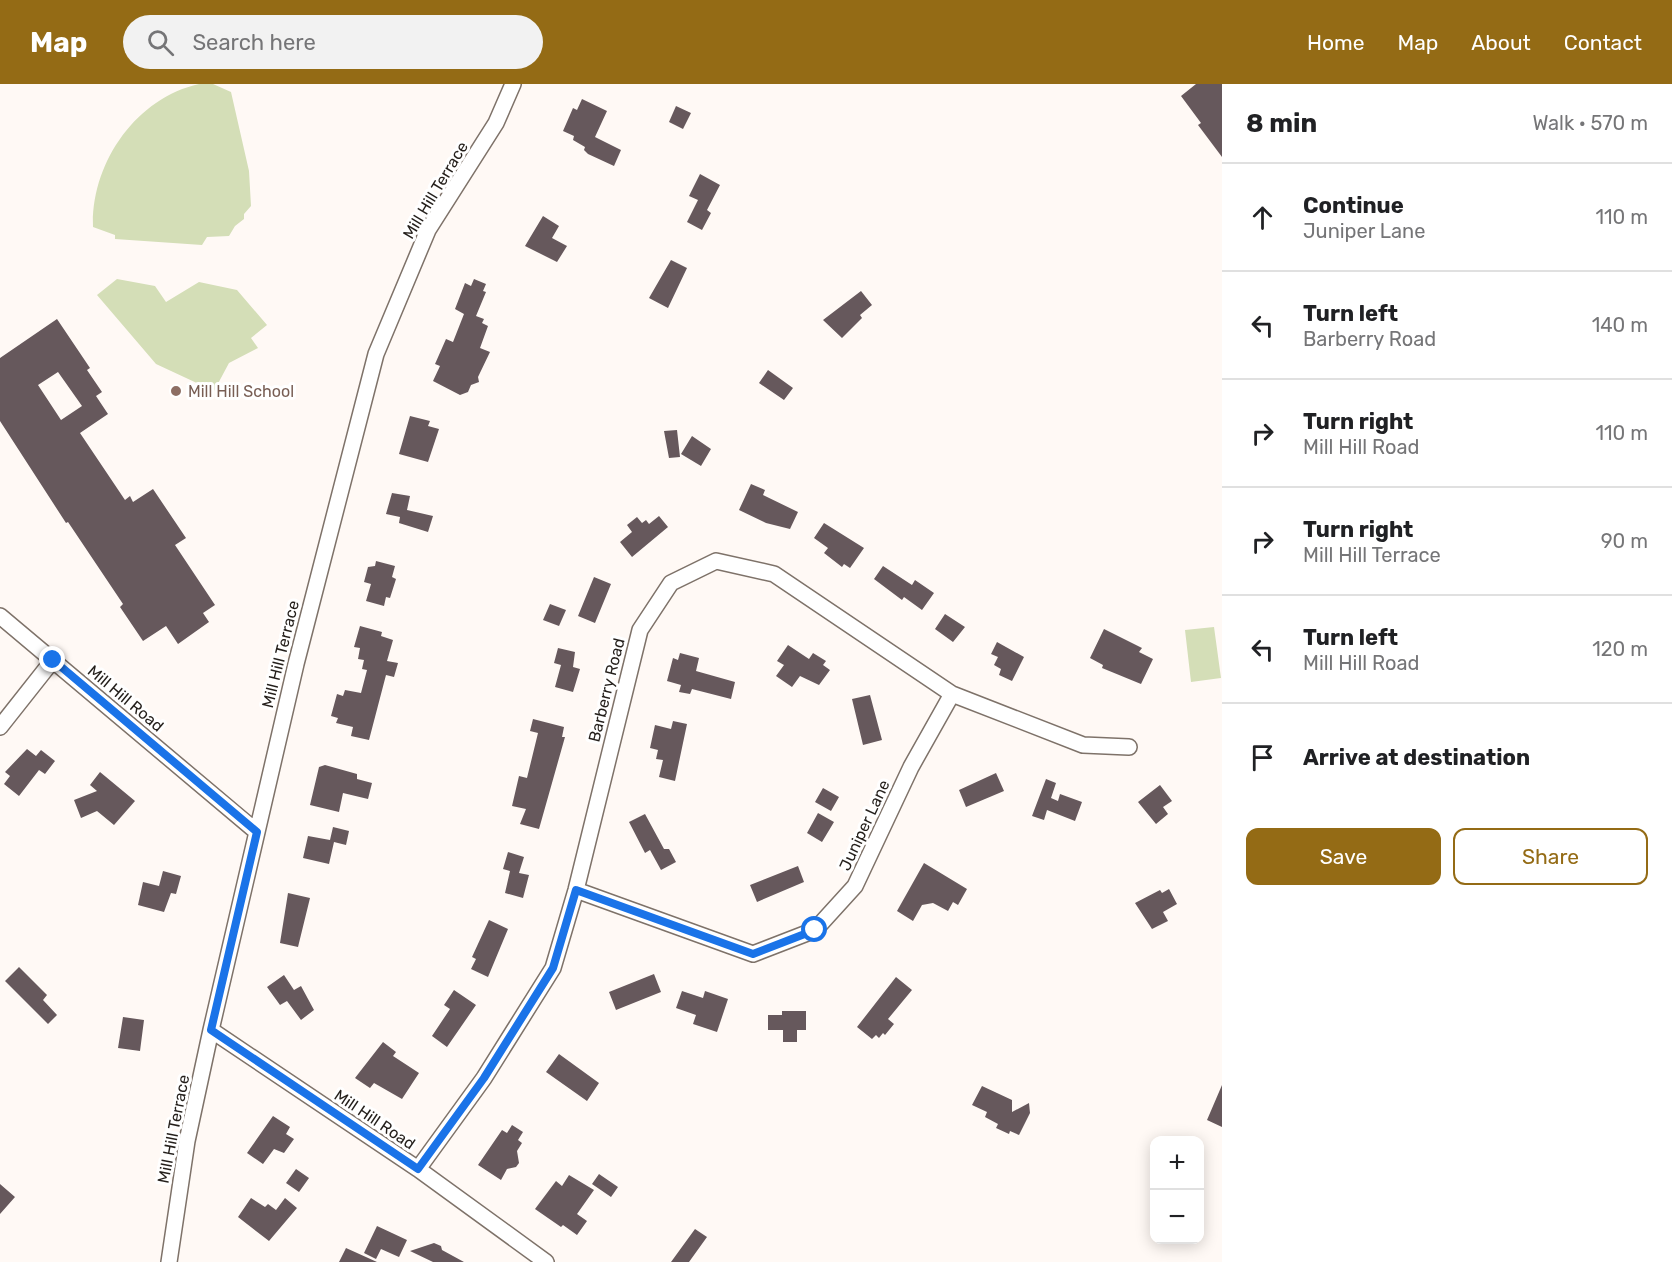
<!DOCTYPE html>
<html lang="en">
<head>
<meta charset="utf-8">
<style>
  body { margin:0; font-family:Rubik,sans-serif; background:#f2f2f2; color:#202124 }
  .controls { position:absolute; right:18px; bottom:18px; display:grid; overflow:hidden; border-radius:12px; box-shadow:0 3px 15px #0003 }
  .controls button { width:54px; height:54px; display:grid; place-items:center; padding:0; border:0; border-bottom:2px solid #e0e0e0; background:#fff; color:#202124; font:30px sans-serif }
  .stop { position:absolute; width:18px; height:18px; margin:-14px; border:4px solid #1a73e8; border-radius:50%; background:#fff }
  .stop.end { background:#1a73e8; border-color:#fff; box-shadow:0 2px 6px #0008 }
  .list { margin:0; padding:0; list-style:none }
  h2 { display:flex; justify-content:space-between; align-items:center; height:78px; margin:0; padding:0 24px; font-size:26px }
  h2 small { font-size:20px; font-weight:400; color:#757577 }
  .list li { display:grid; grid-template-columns:39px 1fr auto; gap:18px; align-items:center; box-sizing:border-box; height:108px; padding:0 24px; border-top:2px solid #e0e0e0 }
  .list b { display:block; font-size:22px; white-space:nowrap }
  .list p { margin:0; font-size:20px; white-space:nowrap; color:#757577 }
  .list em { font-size:20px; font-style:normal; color:#757577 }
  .actions { display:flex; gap:12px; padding:18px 24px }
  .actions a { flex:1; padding:14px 0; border:2px solid #946b15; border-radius:12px; text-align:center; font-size:21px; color:#946b15 }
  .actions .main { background:#946b15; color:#fff }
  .icon { flex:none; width:33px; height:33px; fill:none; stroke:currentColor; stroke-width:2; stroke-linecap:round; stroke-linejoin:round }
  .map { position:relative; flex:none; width:1222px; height:1178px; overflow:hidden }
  header { display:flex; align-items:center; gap:36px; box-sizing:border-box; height:84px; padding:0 30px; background:#946b15; color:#fff }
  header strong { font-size:28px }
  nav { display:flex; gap:33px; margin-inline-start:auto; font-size:21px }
  .search { width:420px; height:54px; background:#f2f2f2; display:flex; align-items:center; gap:15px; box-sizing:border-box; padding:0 21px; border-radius:33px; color:#757577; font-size:22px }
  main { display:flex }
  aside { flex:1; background:#fff }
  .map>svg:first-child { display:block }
  .green { fill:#d4deb7 }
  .building { fill:#66585c; fill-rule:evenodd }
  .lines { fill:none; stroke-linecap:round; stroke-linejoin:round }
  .street-casing { stroke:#7e7269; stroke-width:18 }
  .street { stroke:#fff; stroke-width:15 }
  .route { stroke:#1a73e8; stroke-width:8 }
  .education-dot { fill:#8d6e63; stroke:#fff; stroke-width:2 }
  .labels { text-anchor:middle; stroke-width:6; stroke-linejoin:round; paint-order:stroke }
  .street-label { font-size:16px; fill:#241f1b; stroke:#fff }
  .education-label { font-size:16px; fill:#785e54; stroke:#fff; text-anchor:start }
</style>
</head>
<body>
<header>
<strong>Map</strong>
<div class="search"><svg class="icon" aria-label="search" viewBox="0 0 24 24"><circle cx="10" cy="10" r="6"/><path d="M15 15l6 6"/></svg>Search here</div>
<nav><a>Home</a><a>Map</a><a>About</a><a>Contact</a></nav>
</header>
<main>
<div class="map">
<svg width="1222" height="1178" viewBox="0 0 1222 1178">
  <rect width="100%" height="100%" fill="#fff9f5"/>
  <path class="green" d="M199,0H213L231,8L249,87L251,122L244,130V135L235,142L229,152L207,153L202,161L115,155V151L93,143C91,79 136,14 199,0Z
    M117,195L155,202L166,218L199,198L237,206L267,241L251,254L258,264L229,279L214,307L156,280L97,211Z
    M1214,543L1221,594L1191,598L1185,546Z"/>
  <path class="building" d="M1196,0H1222V73L1198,41L1201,39L1181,12Z
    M582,15L607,27L595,53L621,66L614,82L588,70L584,66L585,63L573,56L574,52L563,47L573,24L577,26Z
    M676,22L691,29L683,45L669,38Z
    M700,90L720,101L707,126L711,129L702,146L687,138L698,116L689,112Z
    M543,132L559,142L552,154L567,162L557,178L525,162Z
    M671,176L687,184L668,224L649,214Z
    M474,195L486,200L483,207L486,208L476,232L484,235L482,239L488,242L480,264L490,268L478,293L479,298L471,301L468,308L460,311L433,297L440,282L435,280L446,255L453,258L464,230L455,225L465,199L471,202Z
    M861,207L872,221L860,231L862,234L842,254L823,236Z
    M57,235L90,284L87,286L102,308L96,312L108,330L80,349L125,416L130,412L133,418L153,405L186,454L175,461L215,521L203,529L209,538L178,560L166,542L143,557L120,523L123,520L68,438L66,439L0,337V274ZM58,288L82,322L61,336L38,301Z
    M768,286L793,304L784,316L759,299Z
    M410,332L430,337L428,342L439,345L428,378L399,370Z
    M677,346L680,373L669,374L664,347Z
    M692,352L711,365L701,382L681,370Z
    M751,400L765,406L763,411L798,428L790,445L766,439L739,426Z
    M392,409L410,412L407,426L433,432L428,448L399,439L400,433L386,430Z
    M659,432L668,443L632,473L620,458L632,448L627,441L637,433L642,439L646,436L649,440Z
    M824,439L864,464L850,484L844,480L842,483L824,469L828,464L814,454Z
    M376,477L395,482L392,493L396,495L390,514L386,513L384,522L366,517L371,500L364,498L368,483L375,482Z
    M883,482L912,501L915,496L934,509L922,526L904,513L902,516L874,495Z
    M594,493L611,500L595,539L578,532Z
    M550,520L566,526L559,542L543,536Z
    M945,530L965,543L953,558L935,545Z
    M360,542L382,548L381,552L393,556L387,577L398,579L394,593L386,591L369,656L351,652L353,643L336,639L338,634L331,632L337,610L343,612L345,606L361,609L367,586L362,585L364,576L358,575L360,564L354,563Z
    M1104,545L1142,564L1139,568L1153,575L1141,600L1102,584L1103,581L1090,574Z
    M997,558L1024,573L1012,597L999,591L1001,585L994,581L998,573L991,570Z
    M788,561L809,575L813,569L826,577L823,581L830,586L819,601L800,592L792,603L776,592L784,581L777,577Z
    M558,564L575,568L573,583L580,585L573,608L555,603L561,581L554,579Z
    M680,569L699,574L696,587L735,598L731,615L692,605L690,610L679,608L681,601L667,597L673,574L678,576Z
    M870,611L882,656L863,661L852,615Z
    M533,635L564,643L562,653H565L539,745L520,740L526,725L512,722L519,692L527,694L538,649L530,647Z
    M673,637L687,640L675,697L659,693L663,676L656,675L658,666L650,664L655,641L671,645Z
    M27,665L36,672L41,666L55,677L45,690L39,686L19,712L4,700L10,692L5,688Z
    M325,681L357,690V695L372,699L368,715L343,709L339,728L310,721L319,683Z
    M100,688L135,717L114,741L97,727L81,734L74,716L97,707L90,701Z
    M996,689L1004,707L966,723L959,706Z
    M1046,695L1056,699L1051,714L1058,717L1060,710L1082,718L1075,737L1047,726L1044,736L1032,732Z
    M1160,701L1172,717L1163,723L1168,730L1156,740L1138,718Z
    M823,704L839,713L831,727L815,718Z
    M818,729L834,738L822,758L807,749Z
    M645,730L664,765H669L676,778L661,786L650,766L645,769L629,738Z
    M333,743L349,747L346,761L334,758L329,780L303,774L308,752L330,756Z
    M508,768L524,773L519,789L529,791L523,814L505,809L510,787L503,785Z
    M924,779L967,805L958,821L953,818L948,827L933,819L922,821L913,837L897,827Z
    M798,782L804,798L757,818L750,801Z
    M163,787L181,792L176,810L171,809L164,828L138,821L143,798L159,802Z
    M1169,805L1177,820L1163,828L1168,837L1152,845L1135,819L1160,806L1162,809Z
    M288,809L310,814L298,863L280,859Z
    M489,836L508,845L488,893L471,885L476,875L472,873Z
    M19,883L47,911L43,916L57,931L48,940L5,897Z
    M654,890L661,908L616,926L609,908Z
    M284,891L294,906L301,902L314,926L301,936L287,917L280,921L267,903Z
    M896,893L912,906L888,935L894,940L885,951L883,949L879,954L876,951L872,955L857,943Z
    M454,906L476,921L447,963L432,952L450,925L444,921Z
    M682,907L703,914L705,907L728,915L717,948L693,940L696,931L676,924Z
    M782,927H806V946H797V958H783V946H768V931H782Z
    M123,933L144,936L140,967L118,964Z
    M383,958L396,968L393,972L419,989L402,1015L374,999L370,1004L355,994Z
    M559,970L599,999L587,1017L546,988Z
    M1222,1001V1043L1207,1036Z
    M982,1002L1012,1016V1028L1029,1019L1030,1029L1019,1051L1010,1047L1009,1050L996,1044L998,1040L985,1033L987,1028L972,1021Z
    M273,1032L290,1043L286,1050L294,1055L284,1069L274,1065L263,1080L247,1069Z
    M512,1041L523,1048L518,1056L522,1059L517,1067L519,1079L516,1083L507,1085L501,1096L478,1081L502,1046L507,1049Z
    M296,1085L309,1094L299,1108L286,1099Z
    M599,1090L618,1103L611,1113L592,1100Z
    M569,1091L594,1106L577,1130L587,1137L577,1151L563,1141L561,1143L535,1125L556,1097L562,1102Z
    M0,1100L15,1113L0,1130Z
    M251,1114L265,1123L268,1120L276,1126L285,1114L297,1124L269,1157L238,1133Z
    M377,1142L407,1156L399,1173L381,1165L376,1175L364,1169Z
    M695,1145L707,1153L689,1178H671Z
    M434,1159L441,1162L442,1166L464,1178H433L410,1167Z
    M346,1164L377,1178H339Z"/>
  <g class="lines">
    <defs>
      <path id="street" d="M0,532L257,748
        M0,643L53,576
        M576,806L753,870L815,846L855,802L911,683L952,610
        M211,946L418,1085L546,1178
        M418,1085L484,994L553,884L576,806L640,546L671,499L716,477L774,490L952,610L1083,661L1129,663
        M169,1178L187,1057L211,946L296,580L376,270L428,146L496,39L513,0"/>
    </defs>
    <use href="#street" class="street-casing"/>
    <use href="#street" class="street"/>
  </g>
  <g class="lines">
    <path class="route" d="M53,576L257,748L211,946L418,1085L484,994L553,884L576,806L753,870L815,846"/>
  </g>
  <circle class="education-dot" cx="176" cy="307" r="6"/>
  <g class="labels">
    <g class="street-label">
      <text transform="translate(435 106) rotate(-59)" y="6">Mill Hill Terrace</text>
      <text transform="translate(280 570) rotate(-76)" y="6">Mill Hill Terrace</text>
      <text transform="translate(606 606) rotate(-76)" y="6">Barberry Road</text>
      <text transform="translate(126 614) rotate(40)" y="6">Mill Hill Road</text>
      <text transform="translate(864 741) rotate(-65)" y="6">Juniper Lane</text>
      <text transform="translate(375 1035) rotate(34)" y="6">Mill Hill Road</text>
      <text transform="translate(173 1045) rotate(-79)" y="6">Mill Hill Terrace</text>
    </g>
    <g class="education-label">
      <text x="188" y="313">Mill Hill School</text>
    </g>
  </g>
</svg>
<div class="controls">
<button>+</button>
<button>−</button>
</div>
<div class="stop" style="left:815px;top:846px"></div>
<div class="stop end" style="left:53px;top:576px"></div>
</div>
<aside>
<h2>8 min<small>Walk · 570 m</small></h2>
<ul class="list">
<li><svg class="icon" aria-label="ahead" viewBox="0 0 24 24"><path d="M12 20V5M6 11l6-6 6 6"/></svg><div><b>Continue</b><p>Juniper Lane</p></div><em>110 m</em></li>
<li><svg class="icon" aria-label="left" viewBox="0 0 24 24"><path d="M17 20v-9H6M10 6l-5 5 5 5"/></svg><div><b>Turn left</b><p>Barberry Road</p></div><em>140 m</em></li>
<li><svg class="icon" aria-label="right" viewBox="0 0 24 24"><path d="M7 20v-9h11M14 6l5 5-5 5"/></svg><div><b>Turn right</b><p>Mill Hill Road</p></div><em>110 m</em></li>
<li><svg class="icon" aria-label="right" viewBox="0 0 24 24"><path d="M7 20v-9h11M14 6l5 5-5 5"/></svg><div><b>Turn right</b><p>Mill Hill Terrace</p></div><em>90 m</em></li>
<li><svg class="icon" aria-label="left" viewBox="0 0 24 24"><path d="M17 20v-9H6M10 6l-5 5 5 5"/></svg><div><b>Turn left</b><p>Mill Hill Road</p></div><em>120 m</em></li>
<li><svg class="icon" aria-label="arrive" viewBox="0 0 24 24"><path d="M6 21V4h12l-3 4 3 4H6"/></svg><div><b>Arrive at destination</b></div></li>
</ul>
<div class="actions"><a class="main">Save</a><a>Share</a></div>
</aside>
</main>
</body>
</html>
